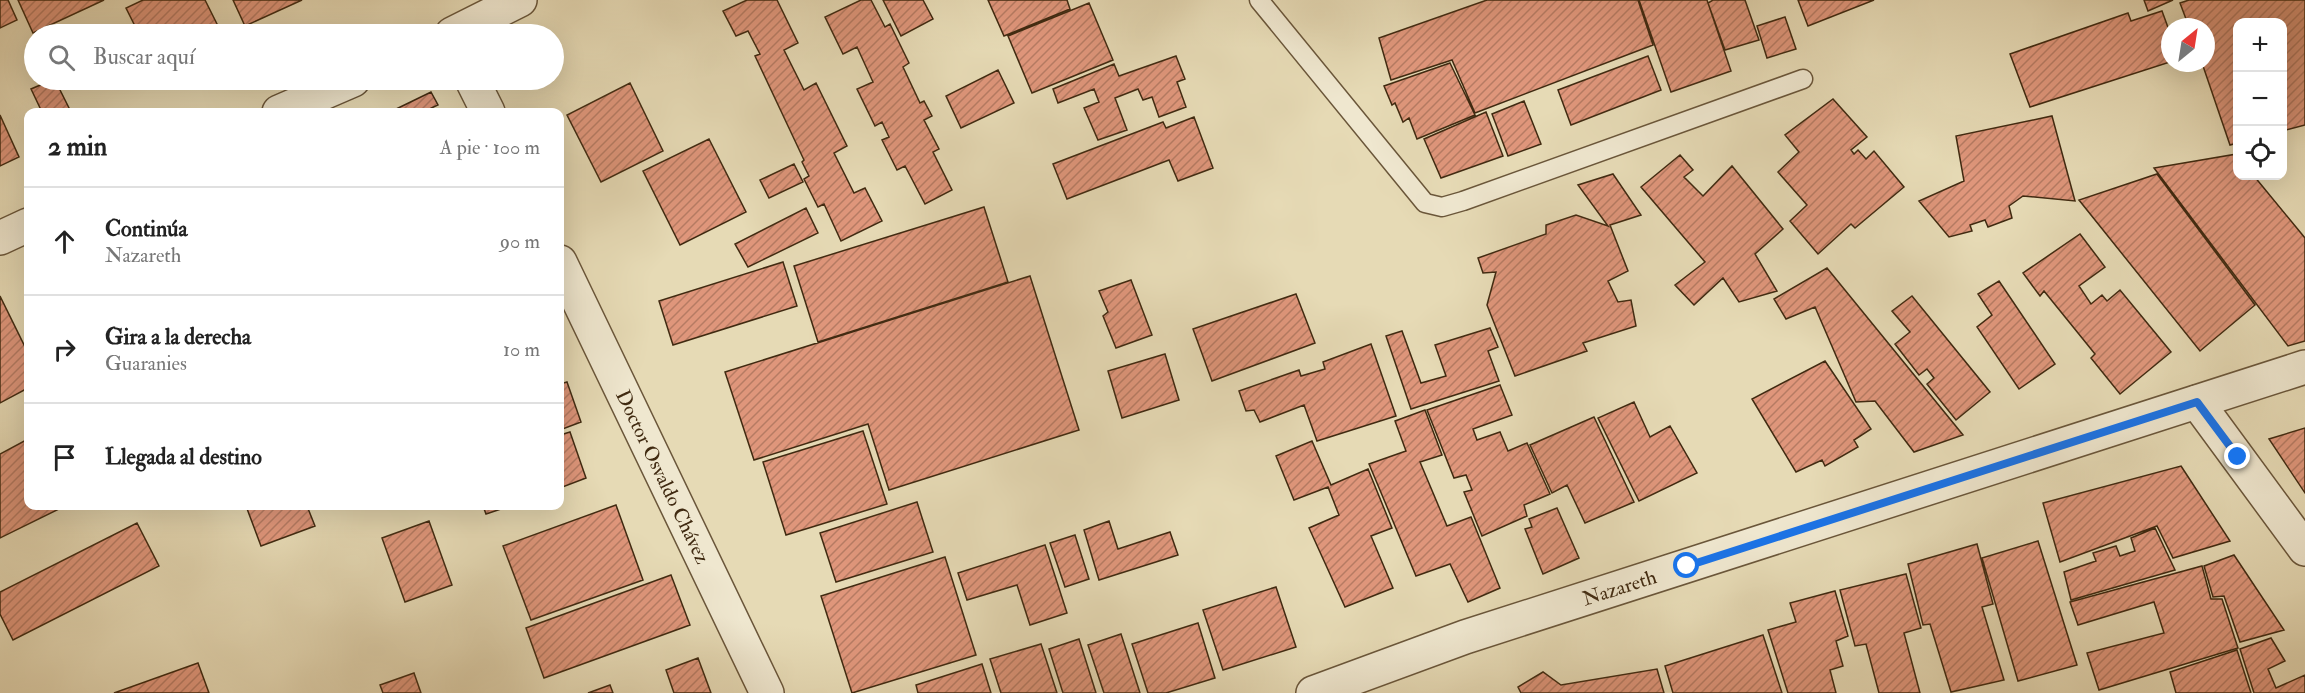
<!DOCTYPE html>
<html lang="es">
<head>
<meta charset="utf-8">
<style>
  body { margin:0; font-family:"IM FELL Double Pica",serif; background:#f2f2f2; color:#222 }
  .controls { position:absolute; right:18px; top:18px; display:grid; overflow:hidden; border-radius:12px; box-shadow:0 6px 24px #0002 }
  .controls button { width:54px; height:54px; display:grid; place-items:center; padding:0; border:0; border-bottom:2px solid #e0e0e0; background:#fff; color:#222; font:30px sans-serif }
  .compass { position:absolute; left:2161px; top:18px; width:54px; height:54px; border-radius:50%; background:#fff; box-shadow:0 6px 24px #0002; rotate:30deg }
  .stop { position:absolute; width:18px; height:18px; margin:-14px; border:4px solid #1a73e8; border-radius:50%; background:#fff }
  .stop.end { background:#1a73e8; border-color:#fff; box-shadow:0 2px 6px #0008 }
  .list { margin:0; padding:0; list-style:none }
  h2 { display:flex; justify-content:space-between; align-items:center; height:78px; margin:0; padding:0 24px; font-size:26px }
  h2 small { font-size:20px; font-weight:400; color:#767676 }
  .list li { display:grid; grid-template-columns:39px 1fr auto; gap:18px; align-items:center; box-sizing:border-box; height:108px; padding:0 24px; border-top:2px solid #e0e0e0 }
  .list b { display:block; font-size:22px; white-space:nowrap }
  .list p { margin:0; font-size:20px; white-space:nowrap; color:#767676 }
  .list em { font-size:20px; font-style:normal; color:#767676 }
  .icon { flex:none; width:33px; height:33px; fill:none; stroke:currentColor; stroke-width:2; stroke-linecap:round; stroke-linejoin:round }
  .map { position:relative; flex:none; width:2305px; height:693px; overflow:hidden }
  .search { position:absolute; background:#fff; box-shadow:0 6px 24px #0002; left:24px; top:24px; width:540px; height:66px; display:flex; align-items:center; gap:15px; box-sizing:border-box; padding:0 21px; border-radius:33px; color:#767676; font-size:22px }
  .panel { position:absolute; background:#fff; box-shadow:0 6px 24px #0002; left:24px; top:108px; width:540px; height:402px; border-radius:12px }
  .map>svg:first-child { display:block }
  .building { fill:url(#building-hatch); stroke:#402a11; stroke-width:1.5 }
  .lines { fill:none; stroke-linecap:round; stroke-linejoin:round }
  .service-casing { stroke:#6a563a; stroke-width:21 }
  .minor-casing { stroke:#6a563a; stroke-width:36 }
  .service { stroke:#efe7cf; stroke-width:18 }
  .minor { stroke:#efe7cf; stroke-width:33 }
  .route { stroke:#1a73e8; stroke-width:8 }
  .labels { text-anchor:middle; stroke-width:6; stroke-linejoin:round; paint-order:stroke }
  .street-label { font-size:20px; fill:#402a11; stroke:#efe7cf }
</style>
</head>
<body>
<div class="map">
<svg width="2305" height="693" viewBox="0 0 2305 693">
  <defs>
    <pattern id="building-hatch" width="6" height="6" patternUnits="userSpaceOnUse" patternTransform="scale(1.5)"><rect width="6" height="6" fill="#df967b"/><path d="M-1 1l2-2M0 6l6-6M5 7l2-2" fill="none" stroke="#b67b63"/></pattern>
  </defs>
  <rect width="100%" height="100%" fill="#e6dab5"/>
  <filter id="stains"><feTurbulence type="fractalNoise" baseFrequency=".00333" numOctaves="4"/><feColorMatrix values="0 0 0 0 .2 0 0 0 0 .09 0 0 0 0 .02 0 0 0 .5 -.17"/></filter>
  <radialGradient id="worn" r=".72"><stop offset=".6" stop-color="#630" stop-opacity="0"/><stop offset="1" stop-color="#630" stop-opacity=".3"/></radialGradient>
  <path class="building" d="M0,0H8L17,20L0,28Z
    M18,0H104L33,33Z
    M143,0H205L222,34H139L126,8Z
    M233,0H302L245,26Z
    M747,0H777L798,43L784,50L804,90L816,83L847,146L834,153L854,193L865,188L882,221L841,241L824,204L818,207L804,179L809,176L802,162L804,160L755,56L760,54L748,31L736,36L723,11Z
    M861,0H871L885,27L890,24L909,63L903,67L920,103L924,101L932,116L924,120L939,149L933,152L952,190L925,204L905,166L897,170L882,140L889,137L882,122L875,126L857,89L873,82L857,47L843,54L825,17Z
    M883,0H923L933,19L901,36Z
    M988,0H1067L1070,9L1004,36Z
    M1487,0H1638L1653,45L1475,113L1452,60L1391,80L1379,38Z
    M1639,0H1707L1731,71L1671,92Z
    M1713,0H1745L1759,40L1725,50L1708,3Z
    M1798,0H1874L1808,26Z
    M2144,0H2173L2148,11Z
    M2189,0H2305V125L2282,131V22H2238V143L2230,145L2202,63H2206V27H2189L2180,3Z
    M1089,3L1113,60L1032,93L1008,36Z
    M2162,11L2170,33V62L2030,107L2010,54L2128,13L2131,21Z
    M1785,17L1796,49L1767,58L1757,26Z
    M1176,56L1185,79L1177,82L1186,107L1159,117L1152,97L1143,100L1138,89L1115,98L1127,130L1098,140L1084,108L1099,102L1094,89L1058,103L1053,89L1114,64L1119,76Z
    M1648,56L1661,90L1571,125L1558,90Z
    M1450,63L1475,115L1417,139L1409,118L1403,122L1395,103L1392,105L1384,86Z
    M998,70L1014,103L961,128L946,96Z
    M52,80H55L71,112H42L31,89Z
    M630,83L663,151L601,182L567,115Z
    M431,92L438,105L423,112H390Z
    M1833,99L1867,137L1851,150L1854,154L1858,150L1866,159L1874,151L1904,187L1855,228L1851,224L1818,254L1790,221L1807,205L1778,172L1799,152L1785,135Z
    M1524,101L1541,144L1508,156L1492,114Z
    M1486,112L1503,156L1441,178L1424,139Z
    M0,115L19,157L0,166Z
    M2052,116L2075,201L2023,196L2009,206L2012,218L1988,227L1985,220L1970,225L1972,231L1949,237L1919,201L1964,181L1956,136Z
    M1194,117L1213,168L1178,181L1169,160L1067,199L1053,164L1163,122L1166,128Z
    M709,139L746,212L680,245L643,171Z
    M2237,154L2238,176H2254L2305,238V341L2288,346L2154,168Z
    M1680,155L1693,170L1684,177L1703,196L1732,166L1783,229L1755,254L1777,291L1739,302L1723,278L1694,305L1675,285L1705,262L1641,187Z
    M794,164L803,182L769,198L760,180Z
    M1613,174L1641,215L1610,225L1628,271L1608,281L1618,302L1631,300L1636,326L1583,343L1587,351L1515,376L1487,305L1496,272L1483,273L1478,258L1546,234V225L1576,215L1608,226L1578,185Z
    M2157,174L2255,305L2200,351L2079,200Z
    M984,207L1008,282L818,342L794,266Z
    M806,208L818,233L748,267L735,244Z
    M2080,234L2105,267L2079,286L2091,304L2102,295L2107,301L2120,290L2171,352L2120,394L2091,358L2095,354L2044,291L2040,296L2023,273Z
    M783,262L797,306L673,345L659,301Z
    M1827,268L1963,435L1914,452L1875,401L1856,402L1815,307L1786,319L1774,299Z
    M1030,276L1079,430L889,490L868,424L754,460L725,372Z
    M1131,280L1152,335L1116,348L1103,316L1108,312L1099,291Z
    M1999,281L2055,364L2019,389L1977,327L1992,315L1978,294Z
    M1296,294L1315,343L1212,381L1193,329Z
    M0,296L28,353V388L0,403Z
    M1912,296L1990,392L1956,420L1927,384L1934,378L1927,369L1919,375L1895,344L1910,332L1892,311Z
    M1490,328L1498,347L1488,351L1499,381L1411,409L1386,336L1402,331L1421,383L1446,376L1435,345Z
    M1371,344L1396,416L1317,441L1304,405L1260,422L1254,410L1246,411L1239,391L1299,370L1301,376L1325,369L1323,362Z
    M1165,354L1179,400L1122,418L1108,371Z
    M1825,361L1871,429L1854,440L1858,447L1825,466L1822,460L1796,472L1752,399Z
    M567,382L581,422L560,430V384Z
    M1500,385L1512,415L1473,429L1477,440L1500,432L1508,451L1527,443L1550,494L1524,505L1527,516L1482,536L1464,492L1472,490L1466,475L1454,478L1427,410Z
    M1634,402L1650,437L1670,426L1697,473L1639,501L1598,418Z
    M1425,410L1442,455L1420,462L1447,526L1471,517L1500,588L1468,602L1450,564L1416,576L1369,464L1406,451L1395,421Z
    M1594,417L1634,502L1585,523L1567,485L1552,493L1530,445Z
    M2305,428V493L2269,439Z
    M863,431L887,504L786,535L763,462Z
    M570,432L586,478L560,488V435Z
    M28,439V506H65L0,538V454Z
    M1312,441L1331,485L1368,469L1392,528L1371,536L1393,588L1345,607L1309,528L1339,515L1328,487L1294,500L1276,456Z
    M2181,466L2230,541L2173,558L2157,526L2060,562L2043,503Z
    M917,502L933,552L836,582L820,533Z
    M616,505L643,580L531,620L503,546Z
    M246,506H307L315,526L261,546Z
    M483,506H510L486,514Z
    M1557,508L1579,558L1543,574L1525,529L1532,527L1529,519Z
    M429,521L452,585L405,602L382,538Z
    M1109,521L1118,549L1170,532L1178,555L1099,580L1084,530Z
    M137,523L159,566L13,640L0,614V592Z
    M2155,528L2175,570L2071,600L2064,572L2096,561L2093,553L2116,546L2120,556L2135,551L2131,538Z
    M1075,535L1089,579L1065,587L1050,543Z
    M2038,541L2077,665L2018,681L1982,558Z
    M1977,544L1993,604L1982,607L2004,680L1951,692L1930,624L1923,625L1908,564Z
    M1045,545L1067,613L1030,625L1017,585L967,600L958,573Z
    M2234,555L2284,630L2240,642L2224,596L2213,597L2204,566Z
    M945,557L976,655L852,693L821,596Z
    M2202,566L2211,599H2222L2238,648L2099,690L2087,653L2164,633L2154,602L2078,625L2070,602Z
    M1906,574L1921,628L1904,633L1920,693H1879L1866,644L1855,646L1840,590Z
    M671,575L690,625L544,678L526,628Z
    M1276,587L1296,647L1223,670L1203,610Z
    M1835,591L1848,636L1836,641L1843,666L1830,670L1836,693H1788L1768,630L1796,622L1790,603Z
    M1198,623L1215,678L1166,693H1148L1132,644Z
    M1121,634L1140,693H1104L1088,645Z
    M1763,635L1782,693H1673L1665,666Z
    M2271,638L2285,661L2268,669L2276,688L2305,675V693H2254L2240,649Z
    M1079,639L1096,693H1063L1049,649Z
    M1041,644L1057,693H1001L990,659Z
    M2237,650L2251,693H2176L2170,672Z
    M698,658L711,693H674L666,670Z
    M198,663L209,693H114Z
    M982,664L991,693H918L916,685Z
    M1657,669L1664,693H1521L1518,687L1543,672L1561,685Z
    M414,673L421,693H383L380,685Z
    M610,685L613,693H588Z"/>
  <g class="lines">
    <defs>
      <path id="service" d="M1259,0L1425,203L1442,207L1463,201L1803,79"/>
      <g id="minor">
        <path d="M452,34L520,0"/>
        <path d="M472,80L488,112"/>
        <path d="M279,112L353,80"/>
        <path d="M0,238L28,225"/>
        <path id="s1" d="M560,262L767,693"/>
        <path d="M2197,402L2305,549"/>
        <path id="s2" d="M1313,693L1465,637L2305,367"/>
      </g>
    </defs>
    <use href="#service" class="service-casing"/>
    <use href="#minor" class="minor-casing"/>
    <use href="#service" class="service"/>
    <use href="#minor" class="minor"/>
  </g>
  <g class="lines">
    <path class="route" d="M1687,566L2197,402L2238,457"/>
  </g>
  <g class="labels">
    <g class="street-label">
      <text dy="7" stroke="none"><textPath href="#s1" startOffset="238">Doctor Osvaldo Chávez</textPath></text>
      <text dy="7" stroke="none"><textPath href="#s2" startOffset="324">Nazareth</textPath></text>
    </g>
  </g>
  <rect width="100%" height="100%" filter="url(#stains)"/>
  <rect width="100%" height="100%" fill="url(#worn)"/>
</svg>
<div class="controls">
<button>+</button>
<button>−</button>
<button><svg class="icon" aria-label="locate" viewBox="0 0 24 24"><circle cx="12" cy="12" r="6"/><path d="M12 2v4M12 18v4M2 12h4M18 12h4"/></svg></button>
</div>
<svg class="compass" viewBox="-18 -18 36 36"><path d="M0-13l5 13h-10z" fill="#e53935"/><path d="M0 13l5-13h-10z" fill="#767676"/></svg>
<div class="stop" style="left:1687px;top:566px"></div>
<div class="stop end" style="left:2238px;top:457px"></div>
<div class="search"><svg class="icon" aria-label="search" viewBox="0 0 24 24"><circle cx="10" cy="10" r="6"/><path d="M15 15l6 6"/></svg>Buscar aquí</div>
<section class="panel">
<h2>2 min<small>A pie · 100 m</small></h2>
<ul class="list">
<li><svg class="icon" aria-label="ahead" viewBox="0 0 24 24"><path d="M12 20V5M6 11l6-6 6 6"/></svg><div><b>Continúa</b><p>Nazareth</p></div><em>90 m</em></li>
<li><svg class="icon" aria-label="right" viewBox="0 0 24 24"><path d="M7 20v-9h11M14 6l5 5-5 5"/></svg><div><b>Gira a la derecha</b><p>Guaranies</p></div><em>10 m</em></li>
<li><svg class="icon" aria-label="arrive" viewBox="0 0 24 24"><path d="M6 21V4h12l-3 4 3 4H6"/></svg><div><b>Llegada al destino</b></div></li>
</ul>
</section>
</div>
</body>
</html>
